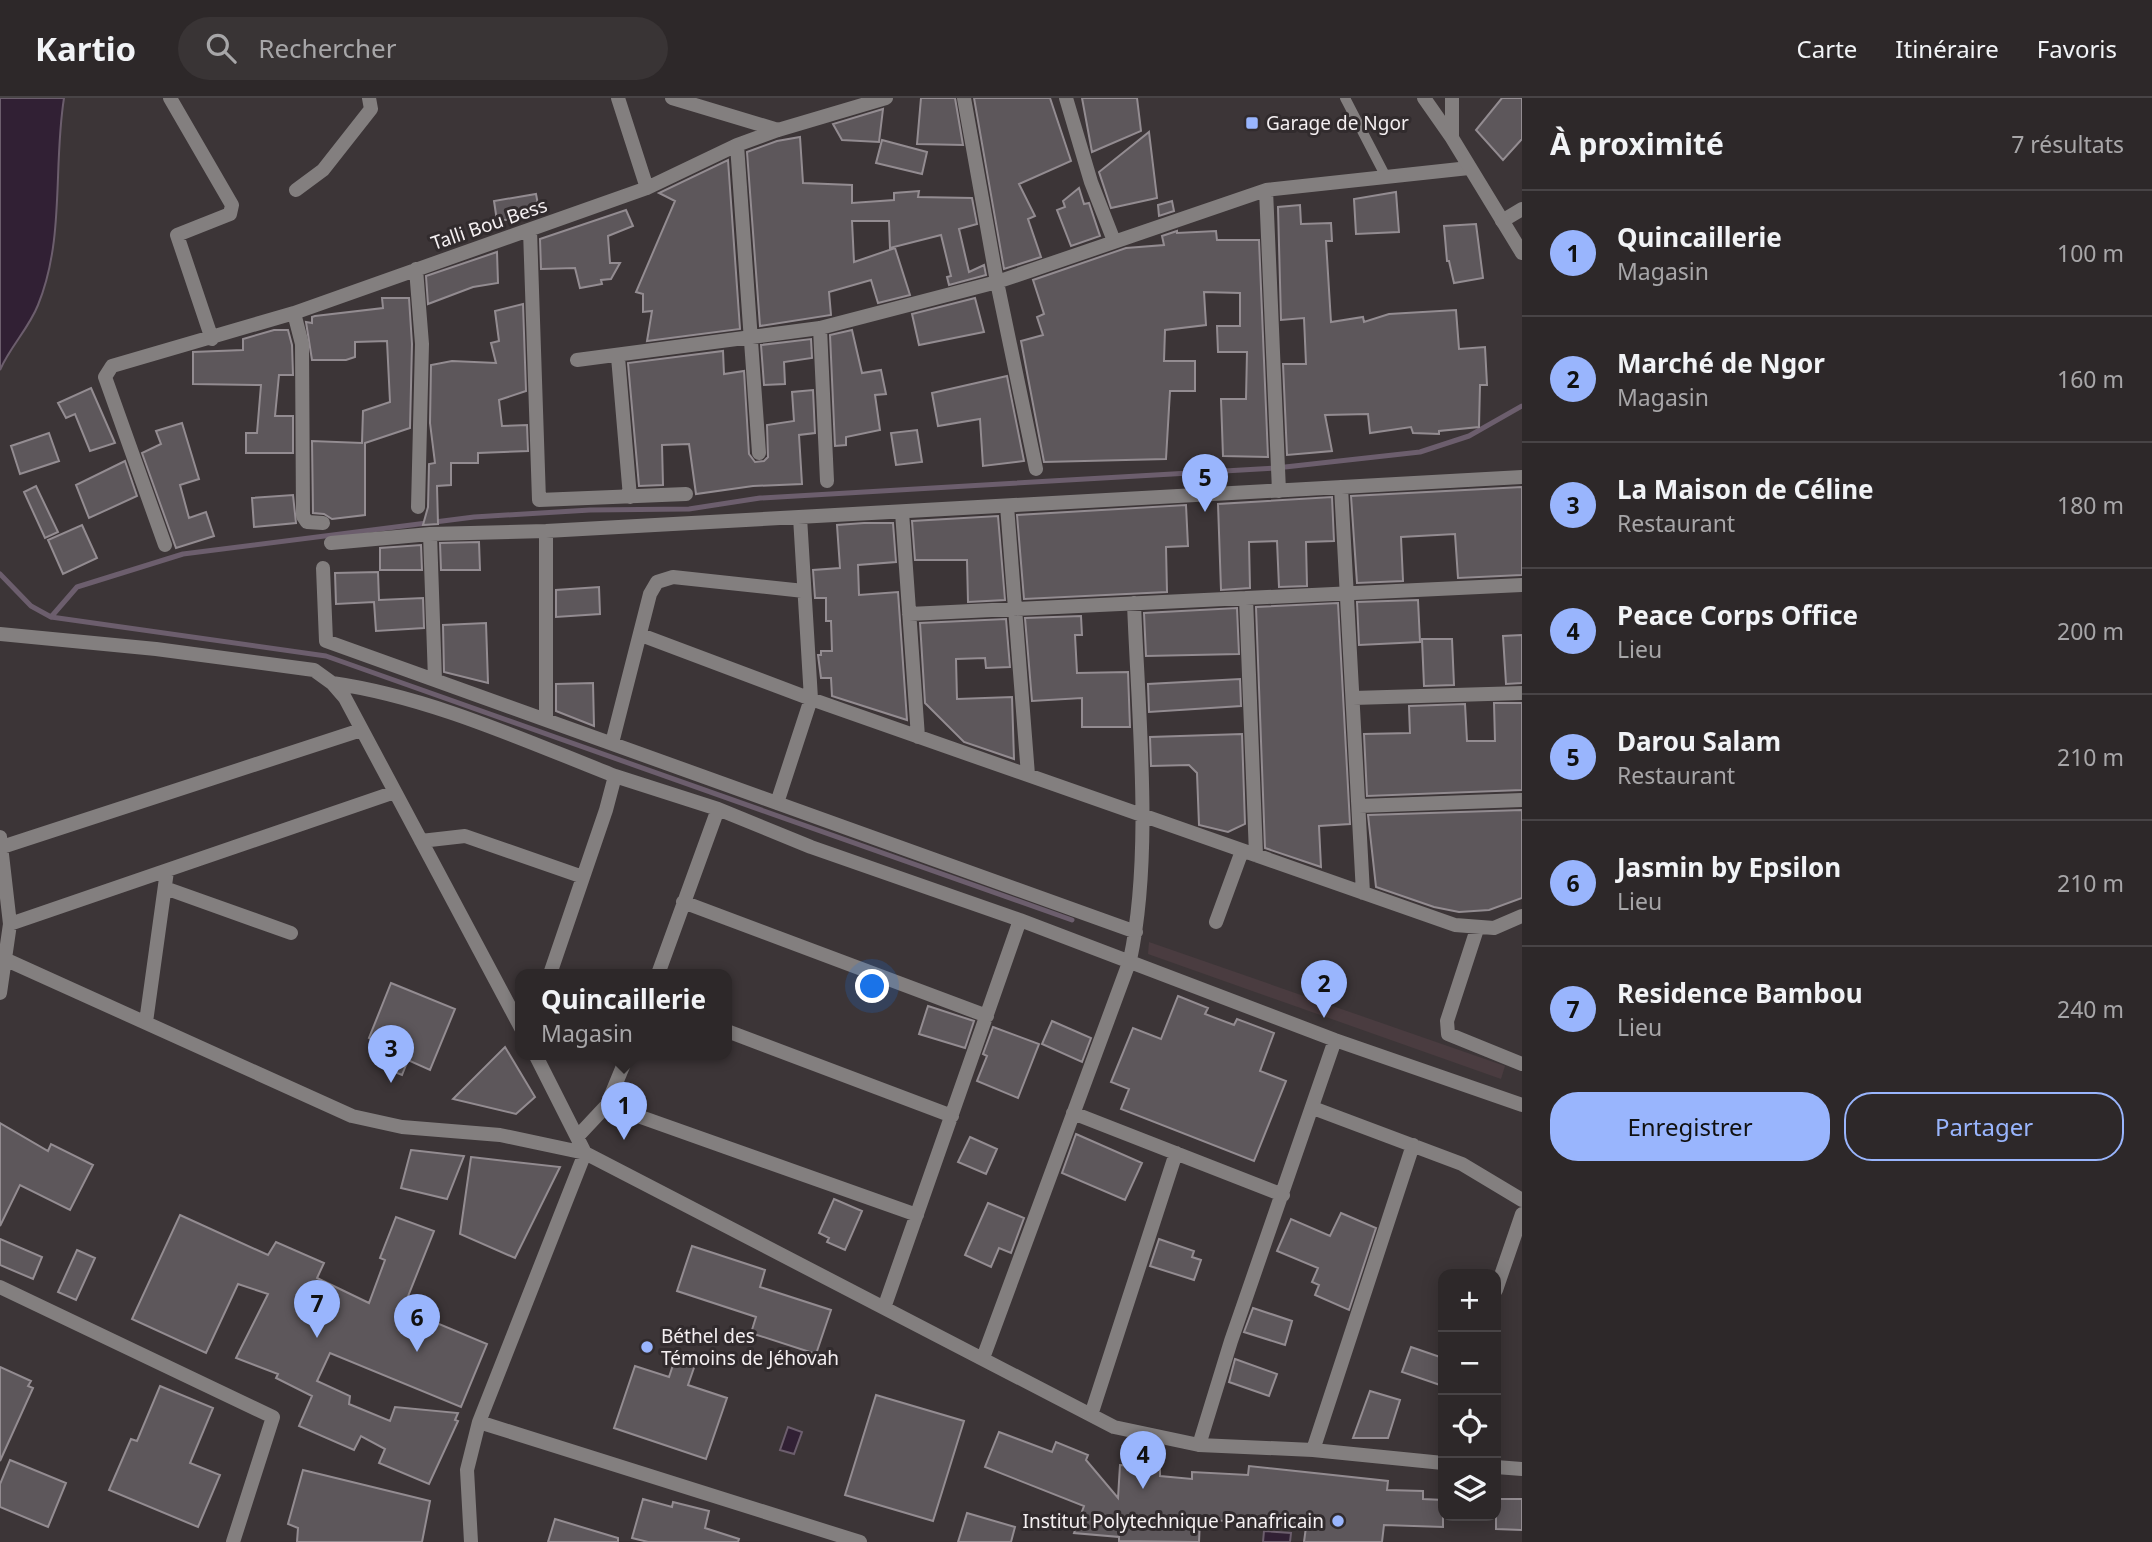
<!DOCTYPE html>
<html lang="fr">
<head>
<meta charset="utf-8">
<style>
  body { margin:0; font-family:"Noto Sans",sans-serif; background:#393435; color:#f1f3f6 }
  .controls { position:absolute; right:21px; bottom:21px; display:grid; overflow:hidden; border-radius:14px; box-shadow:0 4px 18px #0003 }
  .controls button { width:63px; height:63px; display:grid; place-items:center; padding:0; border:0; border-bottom:2px solid #484446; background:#2d2829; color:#f1f3f6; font:35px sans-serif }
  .you { position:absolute; left:873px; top:889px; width:24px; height:24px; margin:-18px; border:5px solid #fff; border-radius:50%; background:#1a73e8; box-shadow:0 0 0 10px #1a73e833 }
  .badge { display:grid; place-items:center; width:46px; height:46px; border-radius:50%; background:#99b5fd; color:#111; font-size:23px; font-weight:700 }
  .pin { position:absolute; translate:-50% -58px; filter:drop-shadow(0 2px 4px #0008) }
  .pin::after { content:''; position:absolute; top:37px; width:24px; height:21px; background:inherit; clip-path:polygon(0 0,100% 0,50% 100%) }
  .popup { position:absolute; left:515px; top:871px; width:217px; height:91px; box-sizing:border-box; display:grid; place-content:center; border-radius:14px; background:#2d2829; filter:drop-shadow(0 2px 5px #0005); font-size:23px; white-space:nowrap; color:#a7a6a8 }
  .popup b { font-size:26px; color:#f1f3f6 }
  .popup::after { content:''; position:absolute; left:50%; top:100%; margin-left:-14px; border:14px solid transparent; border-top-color:#2d2829 }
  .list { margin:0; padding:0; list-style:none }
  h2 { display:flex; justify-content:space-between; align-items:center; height:91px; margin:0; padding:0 28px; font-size:30px }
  h2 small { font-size:23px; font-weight:400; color:#a7a6a8 }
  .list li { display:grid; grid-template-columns:46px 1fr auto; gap:21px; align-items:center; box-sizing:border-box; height:126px; padding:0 28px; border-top:2px solid #484446 }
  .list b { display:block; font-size:26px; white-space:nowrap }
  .list p { margin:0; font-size:23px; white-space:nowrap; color:#a7a6a8 }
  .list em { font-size:23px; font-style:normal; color:#a7a6a8 }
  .actions { display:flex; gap:14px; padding:21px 28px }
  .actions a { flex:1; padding:16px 0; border:2px solid #99b5fd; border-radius:28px; text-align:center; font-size:24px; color:#99b5fd }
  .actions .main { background:#99b5fd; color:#111 }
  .icon { flex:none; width:38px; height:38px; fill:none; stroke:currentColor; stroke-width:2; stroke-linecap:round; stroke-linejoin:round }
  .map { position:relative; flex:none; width:1522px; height:1444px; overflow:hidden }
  header { display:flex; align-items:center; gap:42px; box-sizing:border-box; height:98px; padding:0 35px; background:#2d2829; border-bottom:2px solid #484446 }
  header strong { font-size:33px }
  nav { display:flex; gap:38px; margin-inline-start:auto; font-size:24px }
  .search { width:490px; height:63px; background:#393435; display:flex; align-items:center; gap:18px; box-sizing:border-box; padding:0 24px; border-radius:38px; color:#a7a6a8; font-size:26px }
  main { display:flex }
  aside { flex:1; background:#2d2829 }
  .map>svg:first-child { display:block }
  .built { fill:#4a3c40 }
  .water { fill:#312034; stroke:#6c5e6d; stroke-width:2 }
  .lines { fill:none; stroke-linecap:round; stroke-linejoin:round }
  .stream { stroke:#6c5e6d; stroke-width:5 }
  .building { fill:#5d575b; stroke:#938c91; stroke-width:2 }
  .service { stroke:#837f7f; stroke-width:10 }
  .minor { stroke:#837f7f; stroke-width:14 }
  .tertiary { stroke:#837f7f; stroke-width:14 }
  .poi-dot { fill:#99b5fd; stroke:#312b2d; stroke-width:2.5 }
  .labels { text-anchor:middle; stroke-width:6; stroke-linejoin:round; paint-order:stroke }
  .poi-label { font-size:19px; fill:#f4eff1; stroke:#312b2d; text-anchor:start }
  .street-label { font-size:19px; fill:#f4eff1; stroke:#312b2d }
</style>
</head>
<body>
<header>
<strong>Kartio</strong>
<div class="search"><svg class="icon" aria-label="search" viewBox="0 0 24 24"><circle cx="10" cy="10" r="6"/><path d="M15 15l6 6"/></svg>Rechercher</div>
<nav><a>Carte</a><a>Itinéraire</a><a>Favoris</a></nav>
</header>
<main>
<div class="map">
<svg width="1522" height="1444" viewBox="0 0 1522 1444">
  <rect width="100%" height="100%" fill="#3c3537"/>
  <path class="built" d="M1149,844L1505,968L1501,981L1148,856Z"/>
  <path class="water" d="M0,0H64C53,68 65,141 38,207C29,230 10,249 0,272Z
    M788,1329L802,1334L794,1356L780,1352Z
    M1264,1433L1291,1435L1290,1444H1263Z"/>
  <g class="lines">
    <path class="stream" d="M0,476L31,508L51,519L326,558L1072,822
      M51,519L77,489L183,456L474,419L590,412L689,411L760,400L1276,370L1420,354L1469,338L1522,308"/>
  </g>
  <path class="building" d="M921,0H955L963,47L917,46Z
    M974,0H1050L1071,63L1019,86L1035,118L1028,121L1041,159L1004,171Z
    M1082,0H1137L1141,33L1092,54Z
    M1502,0H1522V41L1503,62L1476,32Z
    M883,11L879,44L842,42L833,26Z
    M1149,34L1157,100L1111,110L1099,74Z
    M800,39L803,85L852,87V105L894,102V95L919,93L918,99L972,100L977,126L959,131L969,174L984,167L986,177L949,187L947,179L951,178L941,137L890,150L889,123H852L854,164L895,150L910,197L878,205L871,182L829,194L831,217L760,228L747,54L777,43Z
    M882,42L927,54L922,76L876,65Z
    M728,62L740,231L647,243L652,213L643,214V196L636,194L675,103L659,95Z
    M1079,90L1084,106L1089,105L1100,138L1071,148L1057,112L1065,109L1063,103Z
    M1396,94L1399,134L1356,136L1354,101Z
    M536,96L540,117L497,123L494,103Z
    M1172,103L1174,113L1159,118L1158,107Z
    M1300,107L1301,126L1331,125L1332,143H1326L1331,224L1363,219L1364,224L1389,216L1456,212L1459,251L1485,249L1487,287H1480L1479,329L1439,333V336L1413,335L1411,329L1370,335L1368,316L1325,317L1332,353L1287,357L1283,266H1306L1304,220L1281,222L1278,109Z
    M626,112L633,128L608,138L610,165H620L611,181L601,182L602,186L580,190L575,170L541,171L540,141Z
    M1476,126L1483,180L1454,185L1449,163H1447L1444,128Z
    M1177,133V135L1216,133L1217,142H1259L1268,359L1223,358L1221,301H1246L1247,254H1218L1217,228H1240V195L1204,194L1206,227L1165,232L1164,263H1195V293H1170L1166,361L1044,364L1021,243L1043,237L1037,219L1044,216L1033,182L1126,150L1164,147L1162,138Z
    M497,154L498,185L473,189L428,206L426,178Z
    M382,200H409L412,246L410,330L365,345V417L332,421L324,416L313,415L312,343L362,345L363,313L390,304L387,243L355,244V259L346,262H312L306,224L312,225V219L315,218L383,210Z
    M975,200L984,234L919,247L912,216Z
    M523,206L526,293L499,302L502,328L527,327L528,353L478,355V365H451V387L437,388L438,426L423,427L428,409L429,366L435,365L430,325L431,267L452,263L496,265L491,245L499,243L495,213Z
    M274,232H288L292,247L293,277H279L275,318H293V355H246V335H257L261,287L193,286V254L243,252V241Z
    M852,232L862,275L881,272L886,296L875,297L880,332L846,339V347L835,348L830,237Z
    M811,241L812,260L784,264L785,286L764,287L761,247Z
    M723,253L724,276L744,273L749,356L755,364L764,363L768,359L767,327L794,323L792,294L813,292L815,335L799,337L802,386L753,388L696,396L689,346L662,347L663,387L639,388L628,265Z
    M1007,278L1024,363L983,368L980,321L938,328L932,295Z
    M91,290L115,345L90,353L75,316L66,320L58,305Z
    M182,325L199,381L180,387L189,420L206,414L214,438L176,450L142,355L161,346L156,333Z
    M917,332L922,364L896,367L891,335Z
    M49,335L59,363L20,376L11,348Z
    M125,363L137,398L89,420L76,387Z
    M36,388L58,434L45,440L24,394Z
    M1522,389V477L1458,480L1455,436L1401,439L1403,483L1357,485L1351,398Z
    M293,397L296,425L254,429L252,400Z
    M1332,399L1334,443L1306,444L1307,488L1279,489L1277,443L1249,444L1250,490L1221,492L1218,406Z
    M1186,407L1188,448L1166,449L1167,494L1024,501L1017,417Z
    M998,418L1005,502L968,504L967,462H915L912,423Z
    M864,425H893L896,464L858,467L859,497L898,494L907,622L832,598L831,580H821L818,557H821V553H832L831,523H826V500H815L813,472L840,470L837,427Z
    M82,427L97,460L63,476L48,442Z
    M479,444L480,472H441L440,445Z
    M421,447L422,472H380V450Z
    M378,474L379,502L423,500L424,530L376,533L374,504L336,506L335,475Z
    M599,489L600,516L556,519V492Z
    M1418,502L1420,544L1359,547L1357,504Z
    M1338,505L1350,726L1319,728L1321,769L1265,750L1256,509Z
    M1237,510L1239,556L1146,558L1144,515Z
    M1081,518L1082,537H1075L1077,575L1128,574L1130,629H1082V600L1032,603L1025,520Z
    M1006,521L1010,569L986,570L985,560L956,561L957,601L1012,599L1014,661L964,644L925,605L920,525Z
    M486,525L488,585L444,574L443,527Z
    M1522,537V585L1506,586L1503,538Z
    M1422,541H1452L1454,587L1424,588Z
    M1240,581L1241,608L1149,614L1148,586Z
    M593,585L594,628L556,613V586Z
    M1494,605H1522V692L1367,698L1364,636L1410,635L1409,608L1465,606L1467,643H1495Z
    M1242,636L1245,726L1228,734L1199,727L1197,675L1189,667L1151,668L1150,639Z
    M1522,712V800L1489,812L1459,814L1434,809L1376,789L1368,717Z
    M391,885L455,911L430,972L408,962L402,977L382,969L391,948L369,940Z
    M1178,898L1208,910L1205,916L1234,927L1237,921L1274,935L1260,973L1286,983L1254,1063L1121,1011L1129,991L1111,984L1133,930L1161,941Z
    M928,908L974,923L965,950L919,936Z
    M1052,923L1091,940L1082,964L1042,946Z
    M993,929L1039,946L1018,1000L977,983L987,958L983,956Z
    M505,949L535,999L516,1016L453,1001Z
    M0,1025L48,1053L51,1046L93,1067L70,1112L20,1087L0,1128Z
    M1076,1036L1142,1065L1125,1102L1062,1075Z
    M970,1039L997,1051L986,1076L958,1064Z
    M411,1052L464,1058L447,1101L401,1090Z
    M471,1059L560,1069L515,1160L460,1136Z
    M834,1101L862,1113L845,1152L827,1144L829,1140L819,1135Z
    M988,1105L1024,1120L1011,1155L999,1150L991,1169L965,1157Z
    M1341,1115L1376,1130L1349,1212L1315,1197L1319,1187L1312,1184L1318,1170L1277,1153L1291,1121L1330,1138Z
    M180,1117L268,1157L276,1144L324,1165L317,1180L369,1205L385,1162L380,1160L396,1119L434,1133L403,1211L487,1246L461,1309L330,1255L317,1283L350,1298L349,1306L390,1323L395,1309L458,1315L455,1322L458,1323L429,1386L379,1365L385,1351L361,1338L354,1352L299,1328L312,1298L276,1280L278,1276L236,1260L268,1196L238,1186L206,1255L132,1221Z
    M0,1141L42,1159L33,1181L0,1167Z
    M1159,1141L1194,1153L1192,1159L1201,1162L1194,1182L1150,1168Z
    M692,1148L765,1172L760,1189L831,1212L816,1256L751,1235L756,1219L677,1193Z
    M77,1152L95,1160L76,1202L58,1194Z
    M1253,1210L1292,1223L1285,1247L1244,1234Z
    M1411,1249L1443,1260V1288L1402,1274Z
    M676,1258L696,1264L688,1287L727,1300L706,1361L614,1330L635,1268L669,1279Z
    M1235,1261L1277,1276L1269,1298L1229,1284Z
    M0,1269L31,1283L28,1288L33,1290L0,1363Z
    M160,1288L213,1310L190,1365L220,1377L198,1429L109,1392L131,1341L137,1343Z
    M1370,1293L1400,1302L1388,1340H1353Z
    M876,1297L964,1323L933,1423L845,1397Z
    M999,1334L1052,1354L1056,1344L1088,1357L1086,1362L1118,1400L1120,1367L1160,1369V1378L1192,1381V1374L1248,1377L1249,1368L1388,1383L1387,1392L1423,1393V1401L1443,1402V1429L1384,1427L1382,1444H1304L1306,1429L1200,1421L1199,1444L1119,1443V1439L1074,1435L1084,1408L985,1369Z
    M10,1362L66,1385L48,1429L0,1409V1386Z
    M303,1372L430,1403L422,1444H297L298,1430L288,1426Z
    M643,1401L672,1409L673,1404L709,1413L705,1430L739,1441L738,1444H648L632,1440Z
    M1496,1401H1522V1432L1496,1431Z
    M967,1415L1015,1429L1011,1444H958Z
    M555,1421L618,1440V1444H548Z"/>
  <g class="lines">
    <path class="service" d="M1345,0L1386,79"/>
    <path class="minor" d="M170,0L232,107L230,116L177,137L212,241
      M618,0L647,90
      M672,0L778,32
      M964,0L997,184L1036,371
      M1066,0L1091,84L1114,143
      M737,47L759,355
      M296,92L323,72L371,11L369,0
      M1266,92L1279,393
      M1502,123L1522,111
      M530,132L539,402L686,396
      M416,171L422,246L418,409
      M294,215L302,246L303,418L307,424L323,425
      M820,230L827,383
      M618,259L630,399
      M577,262L820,230L997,184L1266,92L1469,70
      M1341,389L1363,795
      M1007,408L1028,677
      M902,414L918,639
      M546,433V620
      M430,436L435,582
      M331,445L430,436L546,433L1522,379
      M165,447L105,279L112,268L294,215L647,90L737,47L778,32L886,0
      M323,470L326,543L1136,834
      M1246,500L1256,757
      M909,516L1522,487
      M0,536L156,551L314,572L332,585L345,600L521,930
      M641,537L811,601L1455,827L1494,830L1522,818
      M332,585C430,599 523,642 615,678L606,712L550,876
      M1353,600L1522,595
      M612,645L650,496L657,484L673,479L804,493
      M615,678L718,711L811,749L1020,822L1335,942L1522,1007
      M777,705L811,601L800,419
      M1359,708L1522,702
      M0,739L10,826L0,895
      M421,743L465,738L583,779
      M2,749L361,632
      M165,790L291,835
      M683,804L987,918
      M1216,824L1242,753
      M10,826L395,694
      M1477,831L1447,923L1448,936L1522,966
      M0,859L352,1018L402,1029L500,1037L585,1055L1114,1329L1199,1347L1313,1352L1443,1365
      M658,876L718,711
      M146,924L167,773
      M727,933L952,1018
      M607,1007L917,1117
      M1313,1010L1462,1066L1522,1102
      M1073,1015L1283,1097
      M578,1038L607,1007L628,956
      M0,1189L273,1319L233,1444
      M1496,1192L1522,1116
      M884,1210L1020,822
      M983,1260L1130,862C1153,755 1138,616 1134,505
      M1091,1317L1176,1055
      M479,1324L860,1444
      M1199,1347L1231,1243L1335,942
      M1313,1352L1413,1047
      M1496,1369L1522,1371
      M471,1444L467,1372L479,1324L585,1055L535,956"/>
    <path class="tertiary" d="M1424,0L1452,40L1522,155
      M1452,38V0"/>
  </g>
  <g class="poi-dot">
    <rect x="1245" y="18" width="14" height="14" rx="3.5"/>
    <circle cx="647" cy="1249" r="7"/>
    <circle cx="1338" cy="1423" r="7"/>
  </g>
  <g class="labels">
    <g class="poi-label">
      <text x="1266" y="32">Garage de Ngor</text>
      <text x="661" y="1245">Béthel des<tspan x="661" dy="22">Témoins de Jéhovah</tspan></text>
      <text x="1324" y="1430" text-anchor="end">Institut Polytechnique Panafricain</text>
    </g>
    <g class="street-label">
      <text transform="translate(489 126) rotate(-19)" y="7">Talli Bou Bess</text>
    </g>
  </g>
</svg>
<div class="controls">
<button>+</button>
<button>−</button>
<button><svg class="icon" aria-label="locate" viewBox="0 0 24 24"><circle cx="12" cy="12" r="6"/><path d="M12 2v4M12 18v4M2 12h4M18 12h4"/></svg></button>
<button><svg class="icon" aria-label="layers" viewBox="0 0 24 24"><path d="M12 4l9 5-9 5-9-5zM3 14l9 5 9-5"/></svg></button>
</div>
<div class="you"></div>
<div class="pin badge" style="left:624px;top:1042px">1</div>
<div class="popup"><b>Quincaillerie</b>Magasin</div>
<div class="pin badge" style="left:1324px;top:920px">2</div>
<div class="pin badge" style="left:391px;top:985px">3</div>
<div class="pin badge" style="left:1143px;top:1391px">4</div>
<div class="pin badge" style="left:1205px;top:414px">5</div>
<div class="pin badge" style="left:417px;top:1254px">6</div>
<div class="pin badge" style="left:317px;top:1240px">7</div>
</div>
<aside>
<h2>À proximité<small>7 résultats</small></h2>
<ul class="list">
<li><span class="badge">1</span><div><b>Quincaillerie</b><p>Magasin</p></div><em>100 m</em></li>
<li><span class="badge">2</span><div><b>Marché de Ngor</b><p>Magasin</p></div><em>160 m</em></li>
<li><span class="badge">3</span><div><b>La Maison de Céline</b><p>Restaurant</p></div><em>180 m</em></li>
<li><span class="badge">4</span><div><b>Peace Corps Office</b><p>Lieu</p></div><em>200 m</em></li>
<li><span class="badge">5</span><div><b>Darou Salam</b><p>Restaurant</p></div><em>210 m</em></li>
<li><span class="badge">6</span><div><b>Jasmin by Epsilon</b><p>Lieu</p></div><em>210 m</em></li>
<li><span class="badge">7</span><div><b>Residence Bambou</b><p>Lieu</p></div><em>240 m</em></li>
</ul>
<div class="actions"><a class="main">Enregistrer</a><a>Partager</a></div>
</aside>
</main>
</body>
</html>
